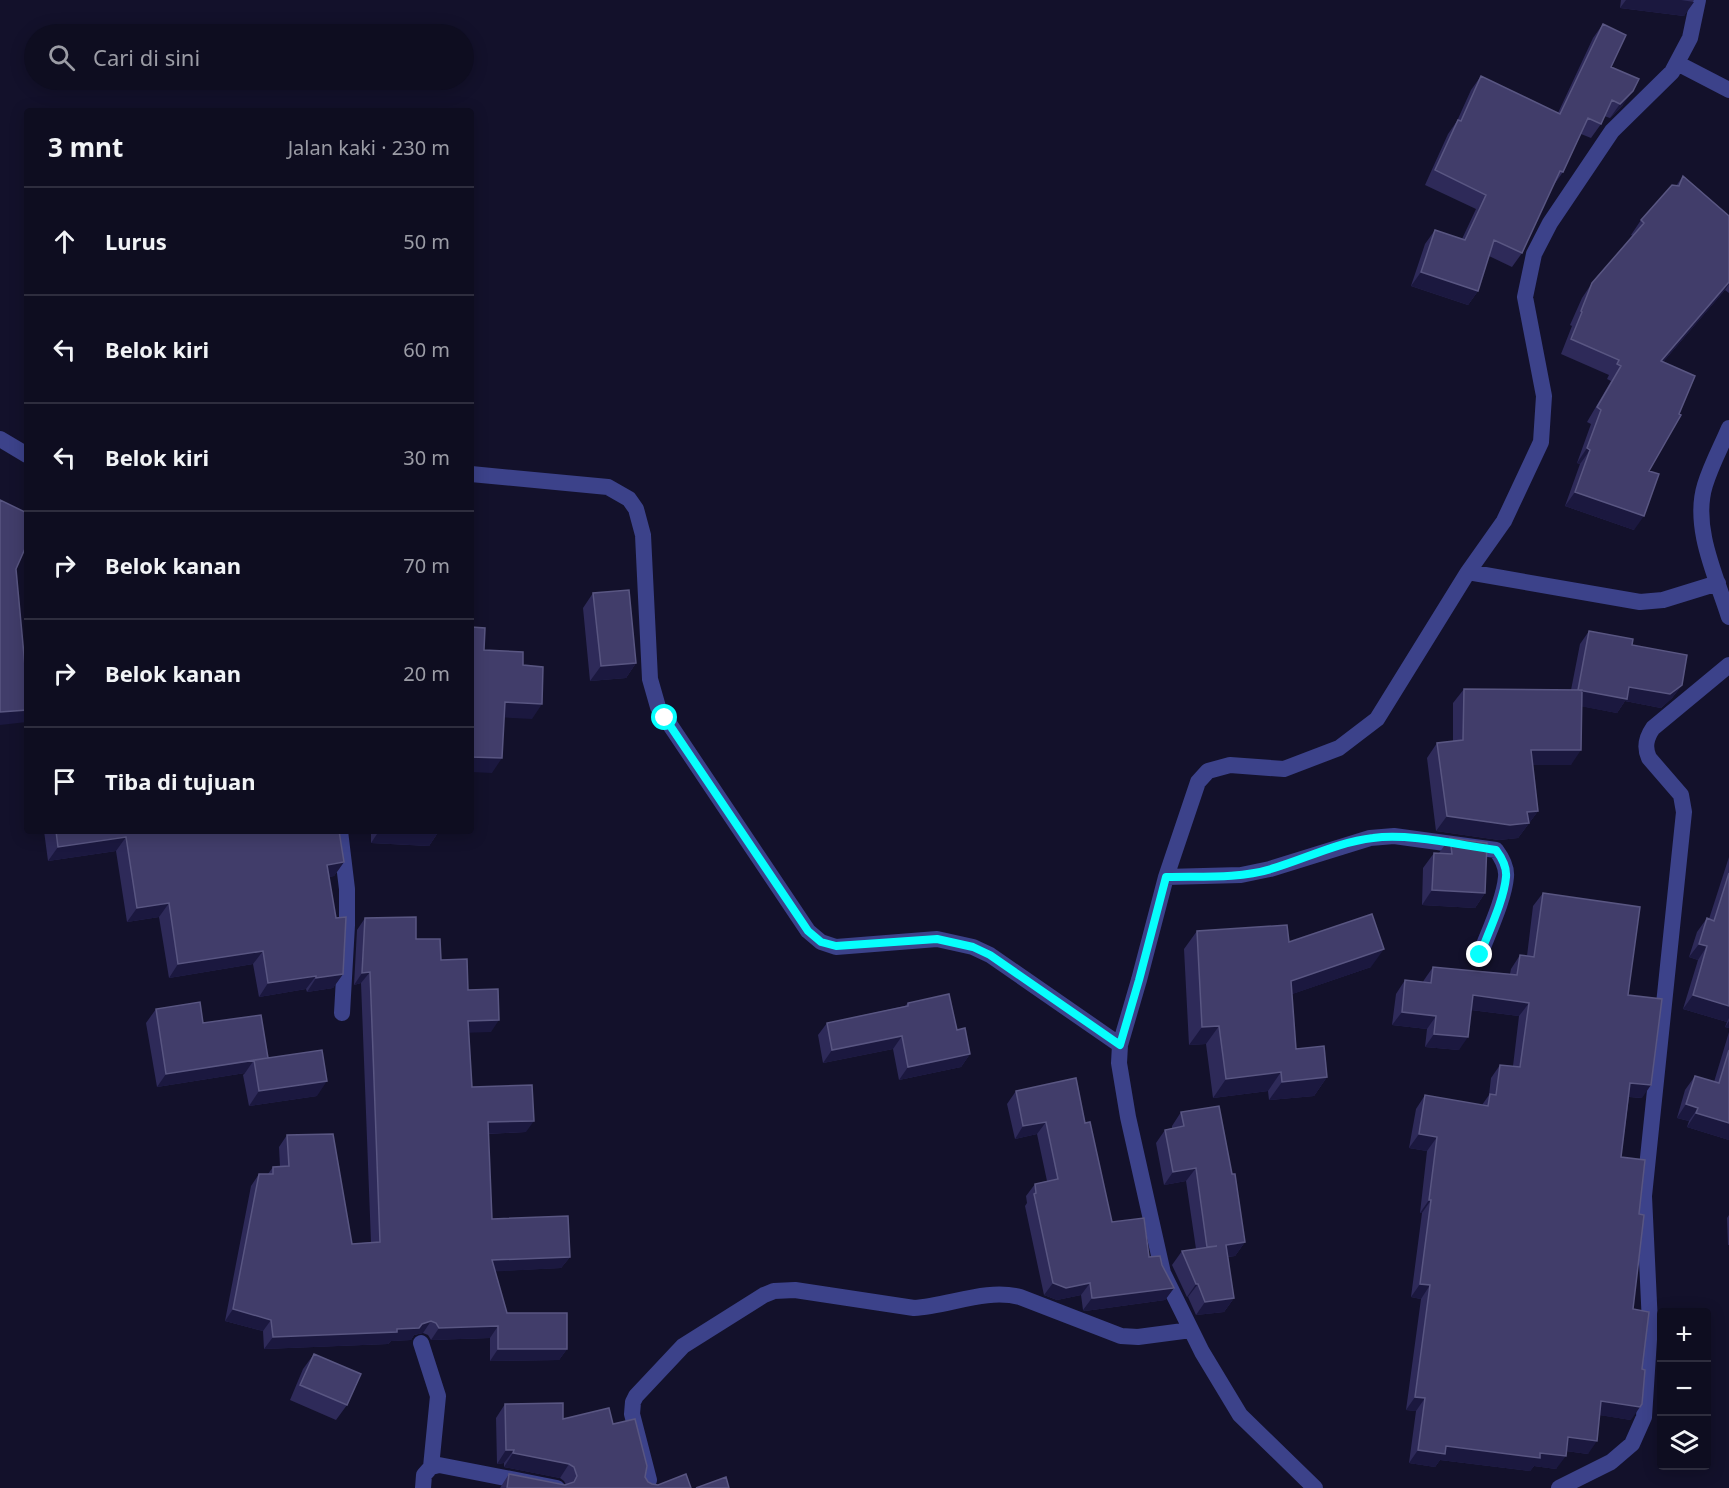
<!DOCTYPE html>
<html lang="id">
<head>
<meta charset="utf-8">
<style>
  body { margin:0; font-family:"Noto Sans",sans-serif; background:#1c1b2d; color:#f1f3f6 }
  .controls { position:absolute; right:18px; bottom:18px; display:grid; overflow:hidden; border-radius:6px; box-shadow:0 3px 15px #0003 }
  .controls button { width:54px; height:54px; display:grid; place-items:center; padding:0; border:0; border-bottom:2px solid #2e2d3e; background:#0e0d20; color:#f1f3f6; font:30px sans-serif }
  .stop { position:absolute; width:18px; height:18px; margin:-14px; border:4px solid #07fffd; border-radius:50%; background:#fff }
  .stop.end { background:#07fffd; border-color:#fff; box-shadow:0 2px 6px #0008 }
  .list { margin:0; padding:0; list-style:none }
  h2 { display:flex; justify-content:space-between; align-items:center; height:78px; margin:0; padding:0 24px; font-size:26px }
  h2 small { font-size:20px; font-weight:400; color:#9b9ca5 }
  .list li { display:grid; grid-template-columns:39px 1fr auto; gap:18px; align-items:center; box-sizing:border-box; height:108px; padding:0 24px; border-top:2px solid #2e2d3e }
  .list b { display:block; font-size:22px; white-space:nowrap }
  .list em { font-size:20px; font-style:normal; color:#9b9ca5 }
  .icon { flex:none; width:33px; height:33px; fill:none; stroke:currentColor; stroke-width:2; stroke-linecap:round; stroke-linejoin:round }
  .map { position:relative; flex:none; width:1729px; height:1488px; overflow:hidden }
  .search { position:absolute; background:#0e0d20; box-shadow:0 3px 15px #0003; left:24px; top:24px; width:450px; height:66px; display:flex; align-items:center; gap:15px; box-sizing:border-box; padding:0 21px; border-radius:33px; color:#9b9ca5; font-size:22px }
  .panel { position:absolute; background:#0e0d20; box-shadow:0 3px 15px #0003; left:24px; top:108px; width:450px; height:726px; border-radius:6px }
  .map>svg:first-child { display:block }
  .lines { fill:none; stroke-linecap:round; stroke-linejoin:round }
  .minor { stroke:#3c428a; stroke-width:16 }
  .wall { fill:#2e2a59 }
  .shaded-wall { fill:#1b183f }
  .building { fill:#413d6a; stroke:#595682; stroke-width:1.5 }
  .route { stroke:#07fffd; stroke-width:8 }
</style>
</head>
<body>
<div class="map">
<svg width="1729" height="1488" viewBox="0 0 1729 1488">
  <rect width="100%" height="100%" fill="#13112b"/>
  <g class="lines">
    <path class="minor" d="M1677,63L1729,90
      M1729,428C1721,447 1711,465 1705,485C1692,527 1716,576 1729,617
      M0,439L27,455
      M471,474L608,487L629,499L636,509L643,535L650,679L658,707L808,931L821,942L836,947L937,939L973,947L990,955L1120,1045
      M1468,572L1640,602L1663,600L1718,583
      M340,831L347,889V925L342,1013
      M1166,877L1241,875L1270,869L1370,838L1394,836L1496,850C1502,858 1507,867 1506,877C1504,900 1488,933 1480,955
      M421,1343L438,1396L431,1467
      M423,1488L424,1475L431,1467L439,1465L557,1488
      M646,1488L649,1480L632,1414L633,1402L636,1396L683,1346L764,1295L774,1291L795,1290L914,1308C949,1306 986,1288 1020,1297L1121,1336L1138,1337L1191,1330
      M1315,1488L1240,1415L1202,1352L1163,1273L1128,1117L1119,1063L1120,1045L1139,980L1166,877L1198,782L1208,771L1230,765L1284,769L1339,748L1377,719L1468,572L1504,521L1541,442L1544,396L1525,297L1534,254L1550,223L1612,131L1672,72L1690,38L1698,0
      M1559,1488L1611,1462L1632,1444L1644,1417L1650,1324L1644,1196L1684,812L1681,795L1649,758C1644,747 1646,738 1653,728L1729,665"/>
  </g>
  <path class="wall" d="M1621,0H1694L1684,16L1620,8Z
    M1603,24L1611,67L1623,105L1610,118L1604,116L1601,124L1591,138L1581,134L1563,172L1553,186L1522,253L1512,267L1489,256L1478,291L1468,305L1411,286L1425,244L1435,230L1462,239L1476,209L1425,185L1448,134L1457,121L1471,90L1481,76L1558,113L1593,38Z
    M1683,176L1729,216V293L1725,290L1663,362L1649,471L1634,530L1565,506L1580,464L1577,463L1591,424L1587,422L1611,381L1607,379L1609,375L1561,354L1572,326L1570,325L1582,298L1592,283L1633,236L1631,235L1641,220L1676,186Z
    M593,593L636,663L626,678L590,681L583,608Z
    M1589,631L1632,645L1682,685L1672,698L1661,708L1625,701L1617,713L1581,706L1571,765H1533L1538,811L1518,838L1499,840L1436,831L1427,758L1437,743L1453,741V703L1464,689L1571,690L1580,644Z
    M44,831H339L344,862L334,876L329,877L343,974L333,988L307,992L306,989L259,997L253,964L169,978L159,917L127,922L116,851L48,861Z
    M371,831H439L429,846L371,843Z
    M1450,838L1485,893L1475,908L1422,905L1423,868L1434,853H1439Z
    M1729,857V1028L1725,1027L1727,1022L1683,1009L1698,960L1689,957L1697,932L1707,918L1709,919Z
    M1543,893L1628,995L1642,1098L1629,1097L1621,1157L1639,1214L1633,1309L1631,1420L1600,1415L1588,1454L1566,1451L1556,1469L1534,1466L1530,1471L1440,1460L1435,1467L1409,1463L1416,1411L1406,1410L1421,1299L1411,1297L1422,1213H1420L1427,1151L1409,1148L1416,1109L1425,1095L1482,1105L1489,1095L1491,1078L1500,1065L1513,1066L1519,1016L1471,1010L1459,1050L1425,1047L1427,1029L1392,1025L1396,994L1405,980L1423,982L1424,980L1433,967L1510,974L1511,969L1520,955L1527,956L1533,906Z
    M365,918L416,939L441,960L468,990L491,1032H469L472,1087L526,1132L488,1134L492,1219L570,1257L561,1268L495,1271L507,1313L567,1349L559,1360L490,1361V1338L431,1340L428,1335L423,1333L414,1335L411,1340L391,1341L388,1344L264,1349L263,1331L225,1321L251,1186L259,1174H268L273,1167H280L279,1147L287,1135L352,1244L371,1242L361,983L354,985L357,930Z
    M1197,931L1289,942L1371,967L1292,994L1296,1049L1327,1077L1314,1096L1269,1100L1268,1091L1213,1098L1206,1044L1189,1045L1184,949Z
    M908,1003L957,1030L970,1054L961,1067L899,1080L893,1049L823,1063L818,1035L827,1023L905,1006Z
    M156,1009L203,1023L268,1058L317,1096L249,1106L243,1075L245,1073L157,1087L146,1023Z
    M1729,1032V1140L1687,1127L1689,1121L1677,1118L1685,1090L1695,1076L1714,1082Z
    M1016,1091L1085,1123L1112,1222L1149,1257L1162,1265L1174,1288L1165,1300L1085,1311L1083,1310L1081,1295L1057,1300L1044,1295L1025,1206L1027,1203L1026,1196L1035,1184L1047,1181L1037,1134L1015,1139L1007,1104Z
    M1181,1112L1245,1242L1235,1256L1228,1257L1234,1298L1224,1312L1196,1315L1188,1297H1187L1172,1265L1182,1251L1196,1249L1186,1181L1164,1185L1156,1143L1165,1130L1172,1128V1126Z
    M1729,1215V1245H1728L1727,1218Z
    M314,1354L347,1405L336,1420L290,1400L303,1369Z
    M505,1404L563,1419L613,1424L648,1482L652,1484L691,1488H500L509,1474L566,1485L564,1481L560,1478L504,1467V1463L497,1464L496,1418Z"/>
  <path class="shaded-wall" d="M1626,0H1681L1694,2L1684,16L1620,8Z
    M1633,91L1623,105L1610,118L1620,104Z
    M1421,272L1478,291L1468,305L1411,286Z
    M1729,282V284L1725,290L1651,376L1661,361Z
    M1587,448L1590,450L1580,464L1577,463Z
    M1575,492L1644,516L1634,530L1565,506Z
    M636,663L626,678L590,681L601,666Z
    M1682,685L1672,698L1661,708L1625,701L1617,713L1569,704L1578,691L1629,687Z
    M505,702L542,704L532,719L494,717Z
    M27,710V722L0,725V712Z
    M1531,750H1581L1571,765H1521Z
    M471,757L502,758L492,773L471,772Z
    M1538,811L1518,838L1499,840L1436,831L1447,816L1527,812Z
    M379,831H439L429,846L371,843Z
    M126,837L116,851L48,861L58,847Z
    M344,862L334,876L318,879L327,865Z
    M1432,890L1485,893L1475,908L1422,905Z
    M169,903L159,917L127,922L137,908Z
    M1699,944L1707,946L1698,960L1689,957Z
    M1384,949L1371,967L1278,999L1291,981Z
    M263,951L253,964L169,978L178,964Z
    M370,972L361,983L354,985L362,973Z
    M343,974L333,988L307,992L316,978Z
    M316,976L306,989L259,997L268,983Z
    M1473,995L1529,1003L1519,1016L1463,1009Z
    M1693,995L1729,1006V1018L1727,1022L1683,1009Z
    M1402,1012L1436,1016L1427,1029L1392,1025Z
    M499,1020L491,1032L460,1033L468,1021Z
    M1729,1021V1028L1725,1027Z
    M1219,1026L1206,1044L1189,1045L1202,1027Z
    M1434,1034L1468,1037L1459,1050L1425,1047Z
    M902,1036L893,1049L823,1063L832,1050Z
    M970,1054L961,1067L899,1080L908,1067Z
    M268,1058L254,1060L245,1073L157,1087L166,1074Z
    M1281,1072L1268,1091L1213,1098L1226,1079Z
    M1327,1077L1314,1096L1269,1100L1282,1082Z
    M327,1081L317,1096L249,1106L259,1091Z
    M1630,1083L1651,1085L1642,1098L1621,1096Z
    M1686,1104L1698,1108L1689,1121L1677,1118Z
    M1696,1113L1729,1123V1140L1687,1127Z
    M534,1121L526,1132L480,1134L488,1122Z
    M1046,1122L1037,1134L1015,1139L1023,1126Z
    M1419,1134L1437,1137L1427,1151L1409,1148Z
    M1196,1168L1186,1181L1164,1185L1173,1172Z
    M1429,1200H1431L1422,1213H1420Z
    M1245,1242L1235,1256L1217,1258L1226,1245Z
    M570,1257L561,1268L484,1272L492,1260Z
    M1053,1283H1090L1081,1295L1057,1300L1044,1295Z
    M1196,1284H1198L1188,1297H1187Z
    M1420,1284L1430,1285L1421,1299L1411,1297Z
    M1174,1288L1165,1300L1085,1311L1083,1310L1092,1298Z
    M1234,1298L1224,1312L1196,1315L1205,1302Z
    M233,1309L271,1320L263,1331L225,1321Z
    M431,1321L423,1333L414,1335L411,1340L391,1341L388,1344L264,1349L273,1337L397,1329Z
    M498,1326L490,1338L431,1340L439,1328Z
    M498,1349H567L559,1360L490,1361Z
    M1415,1397L1425,1398L1416,1411L1406,1410Z
    M1601,1401L1640,1407L1631,1420L1592,1414Z
    M1568,1437L1597,1441L1588,1454L1559,1450Z
    M1446,1446L1540,1453L1566,1456L1556,1469L1534,1466L1530,1471L1440,1460L1435,1467L1409,1463L1418,1450Z
    M506,1450H514L504,1463L497,1464Z
    M513,1453L569,1464L560,1478L504,1467Z"/>
  <path class="building" d="M1603,24L1626,35L1611,67L1639,79L1633,91L1620,104L1612,100L1601,124L1588,118L1563,172L1560,171L1522,253L1494,240L1478,291L1421,272L1435,230L1465,240L1486,195L1435,170L1458,120L1461,121L1481,76L1560,114Z
    M1683,176L1729,216V282L1661,361L1695,376L1679,414L1681,415L1649,471L1659,474L1644,516L1575,492L1590,450L1587,448L1601,410L1597,407L1621,366L1617,364L1619,360L1571,339L1582,312L1581,311L1592,283L1644,223L1641,220L1672,185L1679,186Z
    M0,500L27,513V544L16,569L26,677H27V710L0,712Z
    M629,590L636,663L601,666L593,593Z
    M471,627L485,628L484,650L523,652V665L543,667L542,704L505,702L502,758L471,757Z
    M1589,631L1633,639L1632,645L1687,655L1682,685L1670,694L1629,687L1627,699L1578,690Z
    M1464,689L1582,690L1581,750H1531L1538,811L1527,812L1529,823L1510,825L1447,816L1437,743L1463,740Z
    M56,831H339L344,862L327,865L336,918L346,917L343,974L316,978V976L268,983L263,951L178,964L169,903L137,908L126,837L58,847Z
    M1450,838L1487,843L1485,893L1432,890L1434,853L1452,854Z
    M1729,873V1006L1693,995L1707,946L1699,944L1707,918L1714,921Z
    M1543,893L1640,907L1628,995L1662,999L1651,1085L1630,1083L1621,1157L1645,1160L1639,1214L1644,1215L1633,1309L1649,1312L1642,1369L1645,1370L1642,1404L1640,1407L1601,1401L1597,1441L1568,1437L1566,1456L1540,1453V1458L1446,1446L1445,1454L1418,1450L1425,1398L1415,1397L1430,1285L1420,1284L1431,1200H1429L1437,1137L1419,1134L1425,1095L1488,1106L1490,1094L1496,1095L1500,1065L1520,1067L1529,1003L1473,995L1468,1037L1434,1034L1436,1016L1402,1012L1405,980L1431,983L1433,967L1517,975L1520,955L1534,957Z
    M1372,914L1384,949L1291,981L1296,1049L1324,1046L1327,1077L1282,1082L1281,1072L1226,1079L1219,1026L1202,1027L1197,931L1287,925L1289,942Z
    M416,917V939H440L441,960L467,959L468,990L498,989L499,1020L468,1021L472,1087L532,1085L534,1121L488,1122L492,1219L568,1216L570,1257L492,1260L507,1313H567V1349H498V1326L439,1328L436,1323L431,1321L422,1324L419,1328L397,1329V1332L273,1337L271,1320L233,1309L259,1174H273V1167L289,1166L287,1135L333,1134L352,1244L380,1242L370,972L362,973L365,918Z
    M949,994L957,1030L965,1028L970,1054L908,1067L902,1036L832,1050L827,1023L908,1006V1003Z
    M200,1002L203,1023L261,1015L268,1058L166,1074L156,1009Z
    M322,1050L327,1081L259,1091L254,1060Z
    M1729,1050V1123L1696,1113L1698,1108L1686,1104L1695,1076L1719,1083Z
    M1076,1078L1085,1123L1090,1122L1112,1222L1144,1218L1149,1257L1160,1256L1162,1265L1174,1288L1094,1298H1092L1090,1283L1066,1288L1053,1283L1034,1194L1036,1193L1035,1184L1058,1179L1046,1122L1023,1126L1016,1091Z
    M1219,1106L1232,1174H1235L1245,1242L1226,1245L1234,1298L1205,1302L1198,1284H1196L1182,1251L1217,1246L1207,1247L1196,1168L1173,1172L1165,1130L1184,1126L1181,1112Z
    M314,1354L361,1374L347,1405L300,1385Z
    M563,1403V1419L609,1408L613,1424L635,1419L647,1466L645,1477L648,1482L652,1484L658,1485L686,1474L691,1488H507L509,1474L565,1485L574,1482L577,1476L574,1467L569,1464L513,1453L514,1450H506L505,1404Z
    M726,1477L729,1488H696Z"/>
  <g class="lines">
    <path class="route" d="M665,718L808,931L821,942L836,946L937,939L973,947L990,955L1120,1045L1139,980L1166,877C1200,876 1238,879 1271,869C1305,859 1338,842 1373,838C1409,833 1459,845 1496,850C1502,858 1507,867 1506,877C1504,900 1488,933 1480,955"/>
  </g>
</svg>
<div class="controls">
<button>+</button>
<button>−</button>
<button><svg class="icon" aria-label="layers" viewBox="0 0 24 24"><path d="M12 4l9 5-9 5-9-5zM3 14l9 5 9-5"/></svg></button>
</div>
<div class="stop" style="left:665px;top:718px"></div>
<div class="stop end" style="left:1480px;top:955px"></div>
<div class="search"><svg class="icon" aria-label="search" viewBox="0 0 24 24"><circle cx="10" cy="10" r="6"/><path d="M15 15l6 6"/></svg>Cari di sini</div>
<section class="panel">
<h2>3 mnt<small>Jalan kaki · 230 m</small></h2>
<ul class="list">
<li><svg class="icon" aria-label="ahead" viewBox="0 0 24 24"><path d="M12 20V5M6 11l6-6 6 6"/></svg><div><b>Lurus</b></div><em>50 m</em></li>
<li><svg class="icon" aria-label="left" viewBox="0 0 24 24"><path d="M17 20v-9H6M10 6l-5 5 5 5"/></svg><div><b>Belok kiri</b></div><em>60 m</em></li>
<li><svg class="icon" aria-label="left" viewBox="0 0 24 24"><path d="M17 20v-9H6M10 6l-5 5 5 5"/></svg><div><b>Belok kiri</b></div><em>30 m</em></li>
<li><svg class="icon" aria-label="right" viewBox="0 0 24 24"><path d="M7 20v-9h11M14 6l5 5-5 5"/></svg><div><b>Belok kanan</b></div><em>70 m</em></li>
<li><svg class="icon" aria-label="right" viewBox="0 0 24 24"><path d="M7 20v-9h11M14 6l5 5-5 5"/></svg><div><b>Belok kanan</b></div><em>20 m</em></li>
<li><svg class="icon" aria-label="arrive" viewBox="0 0 24 24"><path d="M6 21V4h12l-3 4 3 4H6"/></svg><div><b>Tiba di tujuan</b></div></li>
</ul>
</section>
</div>
</body>
</html>
